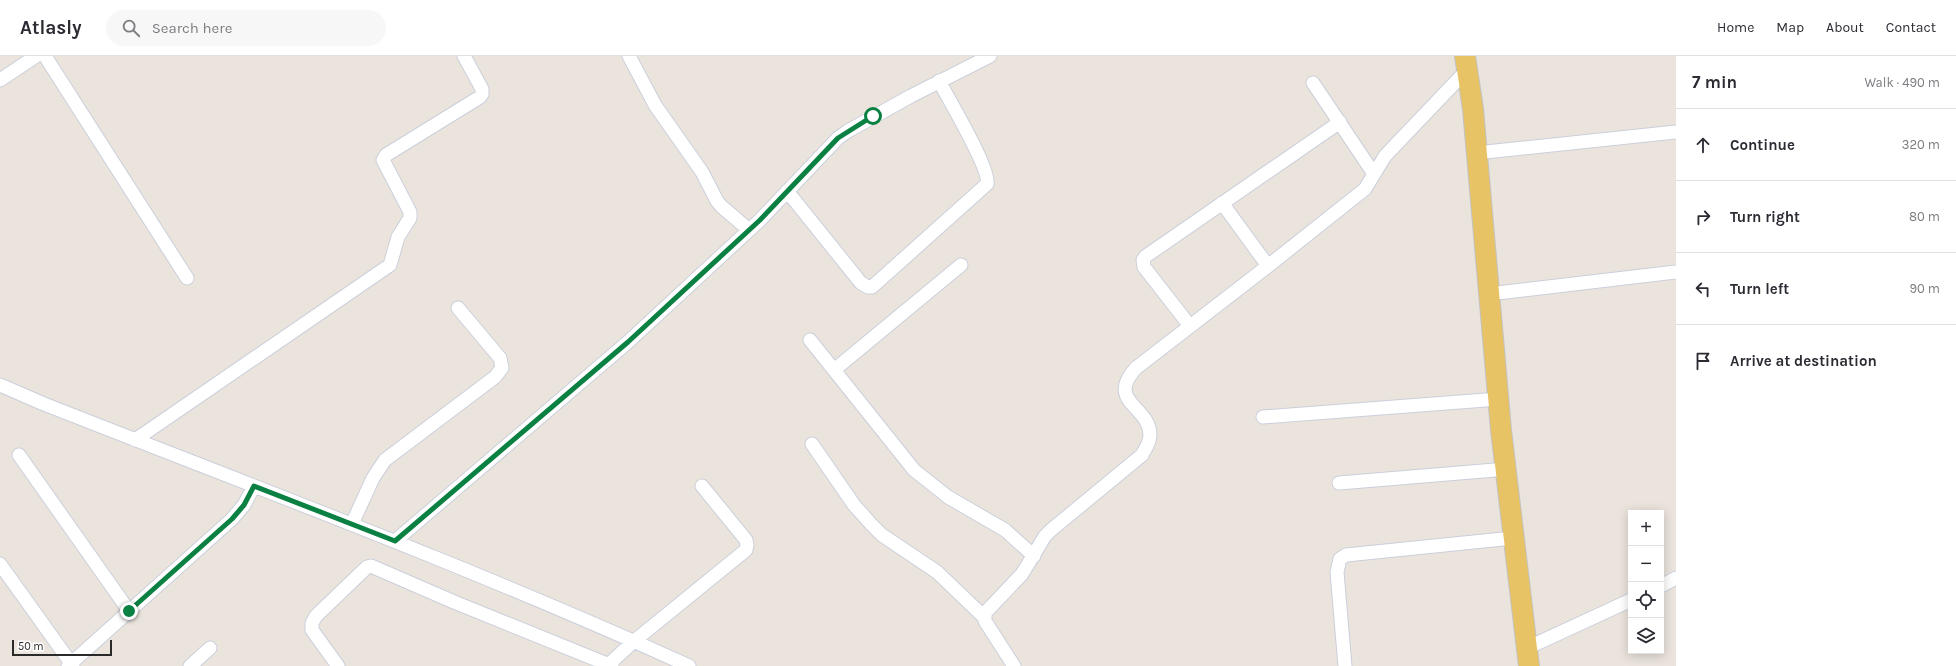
<!DOCTYPE html>
<html lang="en">
<head>
<meta charset="utf-8">
<style>
  body { margin:0; font-family:Karla,sans-serif; background:#f7f7f7; color:#2b2b33 }
  .controls { position:absolute; right:12px; bottom:12px; display:grid; overflow:hidden; border-radius:0px; box-shadow:0 2px 10px #0003 }
  .controls button { width:36px; height:36px; display:grid; place-items:center; padding:0; border:0; border-bottom:1px solid #e1e1e2; background:#fff; color:#2b2b33; font:20px sans-serif }
  .scale { position:absolute; left:12px; bottom:10px; width:100px; box-sizing:border-box; padding-left:4px; border:2px solid #2a2a2a; border-top:0; font-size:11px; line-height:14px; white-space:nowrap; color:#2a2a2a; -webkit-text-stroke:3px #fff; paint-order:stroke }
  .stop { position:absolute; width:12px; height:12px; margin:-9px; border:3px solid #0b8043; border-radius:50%; background:#fff }
  .stop.end { background:#0b8043; border-color:#fff; box-shadow:0 1px 4px #0008 }
  .list { margin:0; padding:0; list-style:none }
  h2 { display:flex; justify-content:space-between; align-items:center; height:52px; margin:0; padding:0 16px; font-size:17px }
  h2 small { font-size:13px; font-weight:400; color:#7c7c81 }
  .list li { display:grid; grid-template-columns:26px 1fr auto; gap:12px; align-items:center; box-sizing:border-box; height:72px; padding:0 16px; border-top:1px solid #e1e1e2 }
  .list b { display:block; font-size:15px; white-space:nowrap }
  .list em { font-size:13px; font-style:normal; color:#7c7c81 }
  .icon { flex:none; width:22px; height:22px; fill:none; stroke:currentColor; stroke-width:2; stroke-linecap:round; stroke-linejoin:round }
  .map { position:relative; flex:none; width:1676px; height:610px; overflow:hidden }
  header { display:flex; align-items:center; gap:24px; box-sizing:border-box; height:56px; padding:0 20px; background:#fff; border-bottom:1px solid #e1e1e2 }
  header strong { font-size:19px }
  nav { display:flex; gap:22px; margin-inline-start:auto; font-size:14px }
  .search { width:280px; height:36px; background:#f7f7f7; display:flex; align-items:center; gap:10px; box-sizing:border-box; padding:0 14px; border-radius:22px; color:#7c7c81; font-size:15px }
  main { display:flex }
  aside { flex:1; background:#fff }
  .map>svg:first-child { display:block }
  .lines { fill:none; stroke-linecap:round; stroke-linejoin:round }
  .minor-casing { stroke:#cbcfdb; stroke-width:15 }
  .primary-casing { stroke:#c3c3c3; stroke-width:22 }
  .minor { stroke:#fff; stroke-width:13 }
  .primary { stroke:#e8c365; stroke-width:20 }
  .route { stroke:#0b8043; stroke-width:5 }
</style>
</head>
<body>
<header>
<strong>Atlasly</strong>
<div class="search"><svg class="icon" aria-label="search" viewBox="0 0 24 24"><circle cx="10" cy="10" r="6"/><path d="M15 15l6 6"/></svg>Search here</div>
<nav><a>Home</a><a>Map</a><a>About</a><a>Contact</a></nav>
</header>
<main>
<div class="map">
<svg width="1676" height="610" viewBox="0 0 1676 610">
  <rect width="100%" height="100%" fill="#ebe4dd"/>
  <g class="lines">
    <defs>
      <path id="minor" d="M45,0L187,222
        M629,0L655,49L702,116L717,145L721,150L749,174
        M0,24L36,0
        M1313,27L1374,118
        M1476,97L1676,76
        M787,135L861,227L868,231H872L987,128C991,114 948,42 939,25
        M1222,147L1268,210
        M1489,238L1676,216
        M1190,270L1144,211L1143,204L1146,200L1340,66
        M810,284L914,414L948,441L1005,474L1034,500
        M834,314L961,209
        M0,329L44,348C260,433 478,514 689,610
        M1263,361L1499,343
        M135,384L390,209L398,181L410,162V156L383,104L386,99L480,41L482,38V33L464,0
        M812,388L854,449L871,468L882,479L937,516L984,561
        M19,399L129,555
        M1339,427L1507,413
        M352,468L373,422L385,404L495,321L502,312L500,302L458,252
        M395,485L628,286L760,164L838,82L848,75L911,40L990,0
        M0,508L73,610
        M1661,530L1676,522
        M1527,592L1631,544
        M68,610L232,463L244,449L254,430
        M190,610L210,592
        M338,610L312,574V567L316,560L367,511L371,510L454,546L612,610
        M607,610L633,586L746,494L747,489L746,484L702,430
        M1014,610L985,565V557L1022,518L1045,480L1051,474L1142,399C1145,393 1150,387 1150,379C1150,350 1105,346 1136,312L1268,210L1365,133L1385,100L1467,14
        M1345,610L1337,516L1340,503L1346,499L1513,482"/>
      <path id="primary" d="M1465,0L1473,53L1501,374L1529,610"/>
    </defs>
    <use href="#minor" class="minor-casing"/>
    <use href="#primary" class="primary-casing"/>
    <use href="#minor" class="minor"/>
    <use href="#primary" class="primary"/>
  </g>
  <g class="lines">
    <path class="route" d="M129,555L232,463L244,449L254,430L395,485L628,286L760,164L838,82L873,60"/>
  </g>
</svg>
<div class="controls">
<button>+</button>
<button>−</button>
<button><svg class="icon" aria-label="locate" viewBox="0 0 24 24"><circle cx="12" cy="12" r="6"/><path d="M12 2v4M12 18v4M2 12h4M18 12h4"/></svg></button>
<button><svg class="icon" aria-label="layers" viewBox="0 0 24 24"><path d="M12 4l9 5-9 5-9-5zM3 14l9 5 9-5"/></svg></button>
</div>
<div class="scale">50 m</div>
<div class="stop" style="left:873px;top:60px"></div>
<div class="stop end" style="left:129px;top:555px"></div>
</div>
<aside>
<h2>7 min<small>Walk · 490 m</small></h2>
<ul class="list">
<li><svg class="icon" aria-label="ahead" viewBox="0 0 24 24"><path d="M12 20V5M6 11l6-6 6 6"/></svg><div><b>Continue</b></div><em>320 m</em></li>
<li><svg class="icon" aria-label="right" viewBox="0 0 24 24"><path d="M7 20v-9h11M14 6l5 5-5 5"/></svg><div><b>Turn right</b></div><em>80 m</em></li>
<li><svg class="icon" aria-label="left" viewBox="0 0 24 24"><path d="M17 20v-9H6M10 6l-5 5 5 5"/></svg><div><b>Turn left</b></div><em>90 m</em></li>
<li><svg class="icon" aria-label="arrive" viewBox="0 0 24 24"><path d="M6 21V4h12l-3 4 3 4H6"/></svg><div><b>Arrive at destination</b></div></li>
</ul>
</aside>
</main>
</body>
</html>
